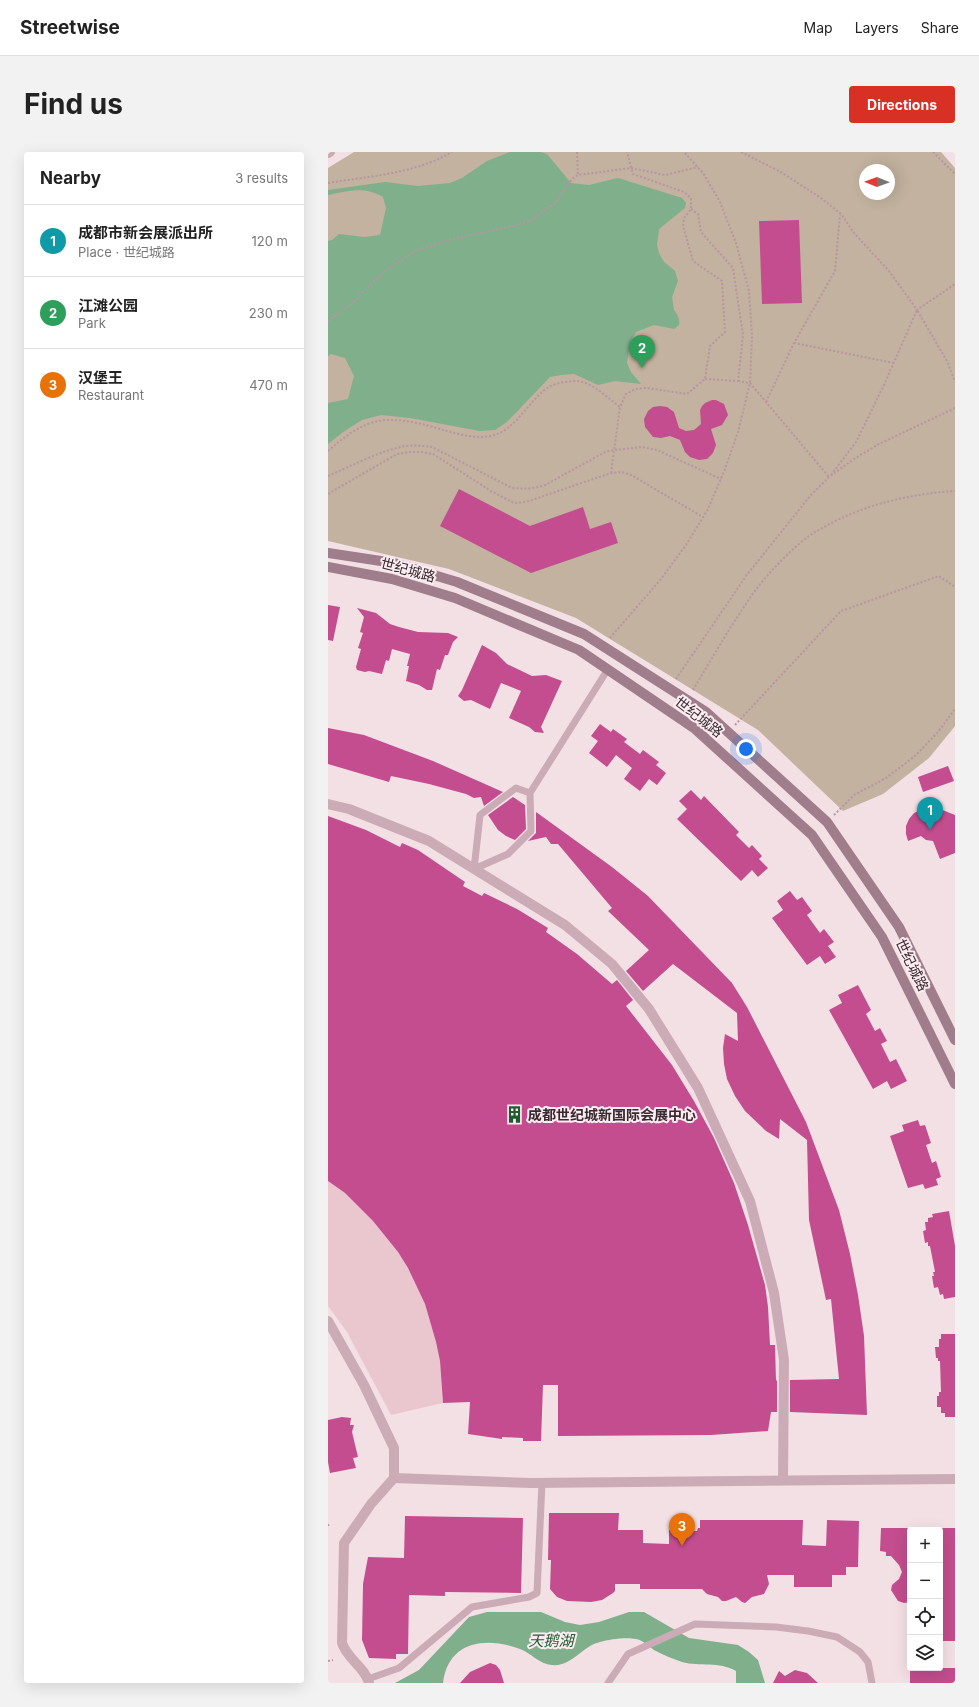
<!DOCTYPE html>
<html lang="en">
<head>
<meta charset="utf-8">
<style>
  body { margin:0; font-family:Inter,"Noto Sans SC",sans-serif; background:#f2f2f2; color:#222 }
  .controls { position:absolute; right:12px; bottom:12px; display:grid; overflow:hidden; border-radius:4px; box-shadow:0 4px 16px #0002 }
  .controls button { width:36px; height:36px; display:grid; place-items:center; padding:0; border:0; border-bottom:1px solid #e0e0e0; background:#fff; color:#222; font:20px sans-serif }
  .compass { position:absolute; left:531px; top:12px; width:36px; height:36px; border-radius:50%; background:#fff; box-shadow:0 4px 16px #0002; rotate:271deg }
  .you { position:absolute; left:418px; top:597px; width:14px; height:14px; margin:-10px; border:3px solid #fff; border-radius:50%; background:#1a73e8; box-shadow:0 0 0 6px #1a73e833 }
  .badge { display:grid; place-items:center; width:26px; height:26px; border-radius:50%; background:#d93025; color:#fff; font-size:13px; font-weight:700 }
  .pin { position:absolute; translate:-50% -33px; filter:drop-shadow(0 1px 2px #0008) }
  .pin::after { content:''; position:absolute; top:21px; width:14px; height:12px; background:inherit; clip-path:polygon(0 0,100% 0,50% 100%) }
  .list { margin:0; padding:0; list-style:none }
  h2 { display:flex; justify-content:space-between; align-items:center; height:52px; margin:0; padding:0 16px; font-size:17px }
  h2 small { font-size:13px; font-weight:400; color:#767676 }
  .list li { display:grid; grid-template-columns:26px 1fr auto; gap:12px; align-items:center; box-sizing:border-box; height:72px; padding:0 16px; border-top:1px solid #e0e0e0 }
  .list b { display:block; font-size:15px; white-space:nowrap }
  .list p { margin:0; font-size:13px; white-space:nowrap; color:#767676 }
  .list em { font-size:13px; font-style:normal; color:#767676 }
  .icon { flex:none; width:22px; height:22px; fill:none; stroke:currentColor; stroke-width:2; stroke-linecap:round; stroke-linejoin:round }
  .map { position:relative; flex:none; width:627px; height:1531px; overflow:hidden; border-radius:4px }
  header { display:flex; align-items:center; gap:24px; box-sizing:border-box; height:56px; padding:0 20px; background:#fff; border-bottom:1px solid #e0e0e0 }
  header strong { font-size:19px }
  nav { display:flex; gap:22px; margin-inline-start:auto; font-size:14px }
  .intro { display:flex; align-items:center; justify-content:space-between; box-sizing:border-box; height:96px; padding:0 24px }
  h1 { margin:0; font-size:28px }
  .button { padding:10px 18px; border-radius:4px; background:#d93025; color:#fff; font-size:14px; font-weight:700 }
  main { display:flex; gap:24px; padding:0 24px }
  aside { flex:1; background:#fff; border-radius:4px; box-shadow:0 4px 16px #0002 }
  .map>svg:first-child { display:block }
  .green { fill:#c2b29f; fill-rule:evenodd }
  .plaza { fill:#eac7cf }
  .water { fill:#7faf8b }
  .building { fill:#c34d8e }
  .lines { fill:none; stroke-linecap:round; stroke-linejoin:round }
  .path { stroke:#b795a2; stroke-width:2; stroke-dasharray:2 2; stroke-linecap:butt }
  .service { stroke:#cbabb6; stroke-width:7 }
  .minor { stroke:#cbabb6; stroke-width:10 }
  .tertiary { stroke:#cbabb6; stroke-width:10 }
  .secondary { stroke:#9f7d8b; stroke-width:10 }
  .labels { text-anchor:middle; stroke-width:4; stroke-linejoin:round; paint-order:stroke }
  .street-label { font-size:14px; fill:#392a31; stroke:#faecf0 }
  .poi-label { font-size:14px; font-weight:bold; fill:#392a31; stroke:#faecf0; text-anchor:start }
  .water-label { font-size:15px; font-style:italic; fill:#205a30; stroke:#faecf0 }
</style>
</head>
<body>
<header>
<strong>Streetwise</strong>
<nav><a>Map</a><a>Layers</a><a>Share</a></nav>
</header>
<div class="intro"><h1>Find us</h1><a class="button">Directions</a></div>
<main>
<aside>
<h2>Nearby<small>3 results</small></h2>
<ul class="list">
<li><span class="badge" style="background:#0f9aa8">1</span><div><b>成都市新会展派出所</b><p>Place · 世纪城路</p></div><em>120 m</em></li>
<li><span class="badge" style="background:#2e9e5b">2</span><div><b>江滩公园</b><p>Park</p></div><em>230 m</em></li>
<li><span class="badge" style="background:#e8710a">3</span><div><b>汉堡王</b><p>Restaurant</p></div><em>470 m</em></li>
</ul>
</aside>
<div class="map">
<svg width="627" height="1531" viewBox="0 0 627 1531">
  <rect width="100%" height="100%" fill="#f3e0e5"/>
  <path class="green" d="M26,0H613L627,16V574L601,606L555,642L515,659L430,578L248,466L121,417L0,389V16ZM537,18H561V42H537Z"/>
  <path class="plaza" d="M0,1029L17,1041L45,1069L70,1100L80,1116L97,1152L108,1190L112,1209L115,1251L63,1263L19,1180L0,1154Z"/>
  <path class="water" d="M182,0H212L219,2L243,31L261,33L290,26L354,46L358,51L357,56L331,77L329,93L331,101L336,110L347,119L350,129L344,145L346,158C350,163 352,167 351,173L346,177L326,173L308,180L302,191L299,211L303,220L313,232L287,229L270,233L246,222L233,223L222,225L179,270L167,278L152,279L82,266L53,263L34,268L15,280L0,292V251L20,247L26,224L17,206L3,202L0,204V89L4,88L11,82L36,85L52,83L58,56L55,45C36,34 21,39 0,43V38L57,30L90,34L122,31L134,26L159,9Z
    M159,1460H213L237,1470L252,1473L271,1470L301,1460H316L361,1486L410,1493L421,1500L430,1508L437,1531H408V1519C391,1509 372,1515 354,1510C345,1507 335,1503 326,1498C321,1494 314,1488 308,1487C298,1485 282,1487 272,1490C254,1494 244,1515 224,1513C211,1512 203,1501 192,1497C158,1484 120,1489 115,1531H67L91,1518L141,1465Z"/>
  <path class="building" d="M471,68L474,151L434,152L431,69Z
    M384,248H388L396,252L400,263L394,273L383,277L388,293L385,301L379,307L371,308L362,305L357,300L352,288L342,284L333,286L325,285L317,275L316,267L320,259L325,255L332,254L339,255L346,260L351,276L358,279L366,278L373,272L372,258L374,254L377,251Z
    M131,337L202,374L255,355L262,377L283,370L290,391L203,421L112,374Z
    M0,453L12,455L5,489L0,488Z
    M29,456L48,461L62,472L71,475L90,480L120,481L130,485L125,490L120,503H117L112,518L109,517L104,538H99L91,533L78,529L81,514H79L82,502L64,497L61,509L58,508L54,522L41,519L37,520L29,518L28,515L33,497L30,496L35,481L32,480L36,465Z
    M154,493L168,501L179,512L204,524L218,523L234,529L213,575L216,581L207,580L201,575L181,566L193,539L173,531L162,557L143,548L136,549L130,544L134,538Z
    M272,572L283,580L285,577L299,587L296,590L312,602L315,598L331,610L328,613L338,621L329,633L321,627L312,639L296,627L304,616L288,603L279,615L261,601L270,589L263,584Z
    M0,576L36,583L105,609L175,640L156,654L153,645L146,646L138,642L101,632L63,624L61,630L0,612Z
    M620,614L626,629L595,640L590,625Z
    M363,638L373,648L376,644L411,680L408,683L421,696L424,693L434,704L431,707L440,716L430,725L424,718L413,729L349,667L359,657L351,649Z
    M185,645L197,653L198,677L187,688L178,684L170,678L160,663Z
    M600,655H607L627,663V701L612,707L605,689L598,688L593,684L580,689L578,682V674L581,667L586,661Z
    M208,660L284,715L320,744L404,831L419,855L478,970L511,1058L522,1102L530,1143L536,1184L539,1263L462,1260V1228L511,1227L503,1147L498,1148L481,1068L479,988L452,967L451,987L438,979L417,959L407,944L399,927L396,912L395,896L397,882L410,889L409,861L345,812L315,839L298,819L321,798L280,759L284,756L230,692H223L218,685L200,689L208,681Z
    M0,664L38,678L72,695L74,691L90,698L137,730L135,734L154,744L156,741L189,757L220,776L218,780L249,802L284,832L289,828L305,848L298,854L344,913L366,949L386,986L406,1031L420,1073L437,1133L440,1155L442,1193H447L448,1229L449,1228V1260H443L440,1279L383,1283L230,1284V1233H215L213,1289H195V1286L174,1285V1287L140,1282L142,1250L115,1251L112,1209L108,1190L97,1152L80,1116L70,1100L45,1069L17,1041L0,1029Z
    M462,739L469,748L474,745L484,759L479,763L492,781L496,777L506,790L500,794L508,805L497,812L492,804L479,813L444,766L455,758L449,749Z
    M530,833L543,858L538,862L547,879L552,876L559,889L553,892L562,910L568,907L579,929L563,937L559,929L545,937L501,858L514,851L510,843Z
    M590,968L592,974L597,973L603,991L598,993L604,1011L608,1009L613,1025L608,1027L610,1033L597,1037L595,1032L580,1036L562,984L576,979L574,973Z
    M621,1059L627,1094V1145L616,1147L615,1142L612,1143L610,1135L606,1136L604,1124H606L605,1120H607L602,1094H600V1090L597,1091L595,1079L598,1078L597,1070H600V1066L605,1065L604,1062Z
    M613,1182H627V1265H617V1261H613V1255H609V1244H611V1240H613L612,1209H610V1206H608L607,1195H611V1187H613Z
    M14,1265L23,1266L22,1273H26L24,1280L30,1305L25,1306L28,1316L2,1321L0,1310V1268Z
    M221,1361H291L290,1378H315V1391L341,1392V1378L369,1379L370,1376H372V1368H475L474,1393L498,1394L499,1368L531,1369L530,1415H518V1423H504V1435H466V1423H439L441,1432L436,1442L424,1445L417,1451L414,1450L408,1445L398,1449H394L390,1445L379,1442L374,1437H312V1432H287V1439L285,1441L274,1448L263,1450L239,1449L229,1445L222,1437L223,1408H220Z
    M77,1364L195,1366L193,1441L117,1440V1444L81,1443L80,1502H68V1507L41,1506L34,1488L35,1432L40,1405L76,1406Z
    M553,1376H582V1450L576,1451L570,1449L563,1438L564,1433L571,1427L574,1420L571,1413L563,1404H558V1400L552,1399Z
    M612,1376H627V1489H612Z
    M162,1511L168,1513L172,1518L176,1531H132L142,1520Z
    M582,1516H627V1531H582Z
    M467,1518L479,1521L490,1531H445L451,1519L457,1524Z"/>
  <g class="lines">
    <path class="path" d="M249,0L250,23
      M413,0L451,19L493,46L513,62L526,81L561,119L589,158L627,132
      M605,0L627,22
      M0,31C42,24 86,22 124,0
      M363,57L370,62L373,80L405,116L415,183L410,229L377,227
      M0,169L21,154L58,118L89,98L129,86L189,73L204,68L228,50L244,27L250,23L303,16L337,23L370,15
      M466,191L566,211
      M410,229L422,231L501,325
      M438,250L466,191L507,119L512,63
      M0,299C14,287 28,275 46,270C65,264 97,272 115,278C130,282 147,287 163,284C189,278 200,248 221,235C228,231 237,230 245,229C263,228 278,245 292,255
      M283,321L292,255L298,242L307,237L319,236L359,242L377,227L382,194L397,180L394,129L365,109L355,74L356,66L363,57V46L356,40L305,22L299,0
      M503,323L528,290L555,235L589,158L619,209L627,230
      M0,324C21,315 58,296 79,294C88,293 96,294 104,295L184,336C196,337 206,337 217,333L279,299L314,295L329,298L393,327
      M0,342L69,302L81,300H93L105,302L163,339L186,351L198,350L283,321L294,320L303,323L375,365
      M282,486L333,427L358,393L380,357L397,317L410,280L422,231L424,184L421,139L408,91L392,50L375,21L356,0
      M348,527L418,424L482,344L501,325L526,307L551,292L627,256
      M365,538C384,506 403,473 424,443C437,424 469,390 489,379C531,354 578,342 627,339
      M407,573L513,459L611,424L627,435
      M506,663L526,643L558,626L587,604L610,580L627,557
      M0,1374L1,1371
      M0,1509L5,1508"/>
    <path class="service" d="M202,641L188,636L152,663L146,717L180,702L203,679L202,641L280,517
      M40,1527L71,1516L144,1455L201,1445L209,1441L214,1330
      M280,1531L300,1502L367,1472L448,1475L480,1479L509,1485L532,1500L540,1510L544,1531"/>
    <path class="minor" d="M0,1L2,0
      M0,652L21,657L101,689L237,773L284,812L321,857L370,936L422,1049L446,1141L456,1208L455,1327
      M41,1531C37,1515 19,1507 14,1491L16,1391L43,1352L66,1326"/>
    <path class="tertiary" d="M0,1169L36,1233L66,1296V1326L203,1331L627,1327"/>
    <path class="secondary" d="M0,401L66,411L129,430L256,482L378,560L499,670L571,775L627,888
      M0,415L64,427L127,446L251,498L366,576L484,683L554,785L627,932"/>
  </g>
  <defs>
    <symbol id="building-bare" viewBox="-9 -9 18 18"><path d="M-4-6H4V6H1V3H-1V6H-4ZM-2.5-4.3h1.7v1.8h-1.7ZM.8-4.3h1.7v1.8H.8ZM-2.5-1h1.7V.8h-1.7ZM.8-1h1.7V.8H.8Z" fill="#205a30" stroke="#faecf0" stroke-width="2.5" paint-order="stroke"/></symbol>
  </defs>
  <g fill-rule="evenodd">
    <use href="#building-bare" x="174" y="950" width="25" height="25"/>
  </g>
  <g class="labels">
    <g class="street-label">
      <text transform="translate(80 418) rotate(15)" y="5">世纪城路</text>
      <text transform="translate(371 565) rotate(38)" y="5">世纪城路</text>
      <text transform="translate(584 813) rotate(64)" y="5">世纪城路</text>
    </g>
    <g class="poi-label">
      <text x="200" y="968">成都世纪城新国际会展中心</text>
    </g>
    <g class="water-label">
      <text x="223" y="1494">天鹅湖</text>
    </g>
  </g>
</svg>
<div class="controls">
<button>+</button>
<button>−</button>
<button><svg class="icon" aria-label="locate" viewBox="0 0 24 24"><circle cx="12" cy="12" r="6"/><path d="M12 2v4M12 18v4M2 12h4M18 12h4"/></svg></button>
<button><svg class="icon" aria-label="layers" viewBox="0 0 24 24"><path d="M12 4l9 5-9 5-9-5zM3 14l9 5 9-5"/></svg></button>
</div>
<svg class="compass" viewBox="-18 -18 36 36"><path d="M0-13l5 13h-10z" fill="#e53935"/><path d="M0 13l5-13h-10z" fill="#767676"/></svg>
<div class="you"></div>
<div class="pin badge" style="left:602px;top:678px;background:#0f9aa8">1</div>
<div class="pin badge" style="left:314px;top:216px;background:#2e9e5b">2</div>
<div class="pin badge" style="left:354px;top:1394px;background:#e8710a">3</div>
</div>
</main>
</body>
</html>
